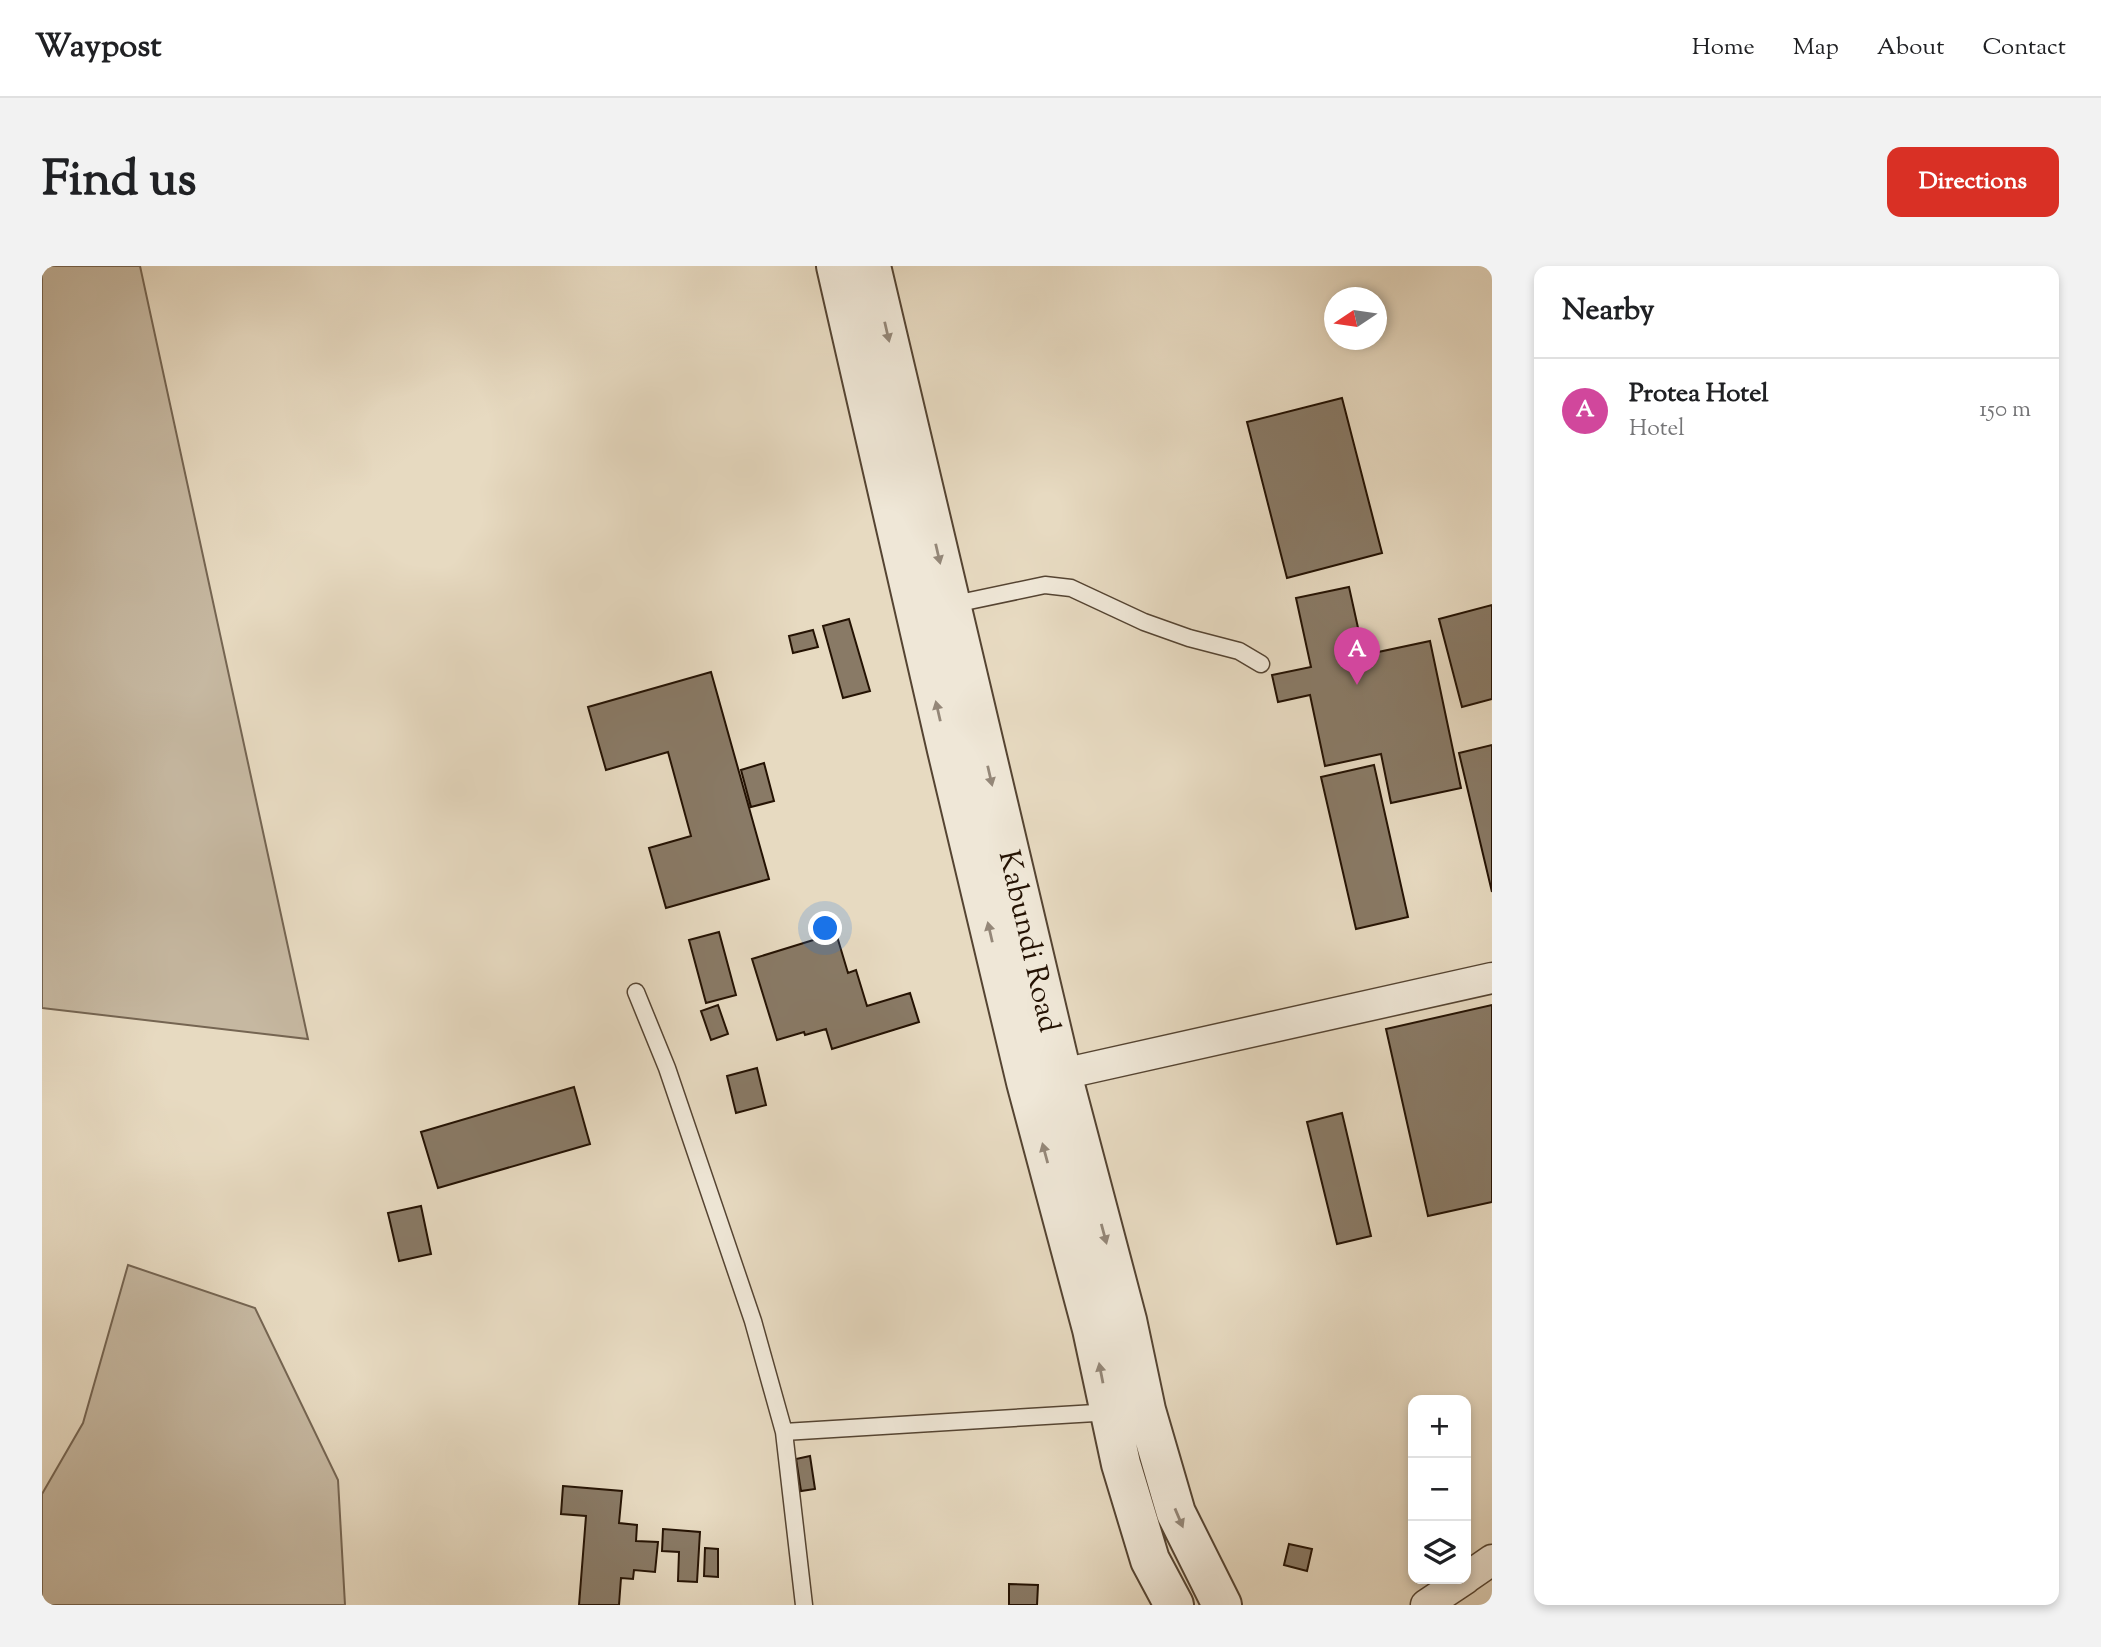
<!DOCTYPE html>
<html lang="en">
<head>
<meta charset="utf-8">
<style>
  body { margin:0; font-family:"Sorts Mill Goudy",serif; background:#f2f2f2; color:#202124 }
  .controls { position:absolute; right:21px; bottom:21px; display:grid; overflow:hidden; border-radius:14px; box-shadow:0 4px 10px #0003 }
  .controls button { width:63px; height:63px; display:grid; place-items:center; padding:0; border:0; border-bottom:2px solid #e0e0e0; background:#fff; color:#202124; font:35px sans-serif }
  .compass { position:absolute; left:1282px; top:21px; width:63px; height:63px; border-radius:50%; background:#fff; box-shadow:0 4px 10px #0003; rotate:257deg }
  .you { position:absolute; left:784px; top:663px; width:24px; height:24px; margin:-18px; border:5px solid #fff; border-radius:50%; background:#1a73e8; box-shadow:0 0 0 10px #1a73e833 }
  .badge { display:grid; place-items:center; width:46px; height:46px; border-radius:50%; background:#d93025; color:#fff; font-size:23px; font-weight:700 }
  .pin { position:absolute; translate:-50% -58px; filter:drop-shadow(0 2px 4px #0008) }
  .pin::after { content:''; position:absolute; top:37px; width:24px; height:21px; background:inherit; clip-path:polygon(0 0,100% 0,50% 100%) }
  .list { margin:0; padding:0; list-style:none }
  h2 { display:flex; justify-content:space-between; align-items:center; height:91px; margin:0; padding:0 28px; font-size:30px }
  h2 small { font-size:23px; font-weight:400; color:#757577 }
  .list li { display:grid; grid-template-columns:46px 1fr auto; gap:21px; align-items:center; box-sizing:border-box; height:105px; padding:0 28px; border-top:2px solid #e0e0e0 }
  .list b { display:block; font-size:26px; white-space:nowrap }
  .list p { margin:0; font-size:23px; white-space:nowrap; color:#757577 }
  .list em { font-size:23px; font-style:normal; color:#757577 }
  .icon { flex:none; width:38px; height:38px; fill:none; stroke:currentColor; stroke-width:2; stroke-linecap:round; stroke-linejoin:round }
  .map { position:relative; flex:none; width:1450px; height:1339px; overflow:hidden; border-radius:14px }
  header { display:flex; align-items:center; gap:42px; box-sizing:border-box; height:98px; padding:0 35px; background:#fff; border-bottom:2px solid #e0e0e0 }
  header strong { font-size:33px }
  nav { display:flex; gap:38px; margin-inline-start:auto; font-size:24px }
  .intro { display:flex; align-items:center; justify-content:space-between; box-sizing:border-box; height:168px; padding:0 42px }
  h1 { margin:0; font-size:49px }
  .button { padding:18px 32px; border-radius:14px; background:#d93025; color:#fff; font-size:24px; font-weight:700 }
  main { display:flex; gap:42px; padding:0 42px }
  aside { flex:1; background:#fff; border-radius:14px; box-shadow:0 4px 10px #0003 }
  .map>svg:first-child { display:block }
  .green { fill:#c6b8a1; stroke:#756552; stroke-width:2 }
  .building { fill:#897a66; stroke:#241203; stroke-width:2 }
  .lines { fill:none; stroke-linecap:round; stroke-linejoin:round }
  .service-casing { stroke:#554432; stroke-width:19 }
  .minor-casing { stroke:#554432; stroke-width:33 }
  .tertiary-casing { stroke:#554432; stroke-width:42 }
  .service { stroke:#efe7d7; stroke-width:16 }
  .minor { stroke:#efe7d7; stroke-width:30 }
  .tertiary { stroke:#efe7d7; stroke-width:38 }
  .oneway { fill:#948778 }
  .labels { text-anchor:middle; stroke-width:7; stroke-linejoin:round; paint-order:stroke }
  .street-label { font-size:30px; fill:#241203; stroke:#efe7d7 }
</style>
</head>
<body>
<header>
<strong>Waypost</strong>
<nav><a>Home</a><a>Map</a><a>About</a><a>Contact</a></nav>
</header>
<div class="intro"><h1>Find us</h1><a class="button">Directions</a></div>
<main>
<div class="map">
<svg width="1450" height="1339" viewBox="0 0 1450 1339">
  <rect width="100%" height="100%" fill="#e7dac1"/>
  <filter id="stains"><feTurbulence type="fractalNoise" baseFrequency=".00286" numOctaves="4"/><feColorMatrix values="0 0 0 0 .2 0 0 0 0 .09 0 0 0 0 .02 0 0 0 .5 -.17"/></filter>
  <radialGradient id="worn" r=".72"><stop offset=".6" stop-color="#630" stop-opacity="0"/><stop offset="1" stop-color="#630" stop-opacity=".3"/></radialGradient>
  <path class="green" d="M0,0H98L266,773L0,742Z
    M86,999L213,1042L296,1214L303,1339H0V1228L41,1157Z"/>
  <path class="building" d="M1300,132L1340,287L1245,312L1205,156Z
    M1307,321L1322,389L1388,375L1419,522L1349,537L1339,488L1283,500L1268,429L1236,436L1230,409L1269,401L1254,332Z
    M1450,339V433L1420,441L1397,353Z
    M807,353L828,425L801,432L781,360Z
    M771,364L776,381L751,387L747,370Z
    M669,406L727,613L624,642L607,582L649,570L626,486L564,504L546,441Z
    M1450,479V626L1417,487Z
    M722,497L732,535L709,541L699,504Z
    M1332,499L1366,651L1314,663L1279,511Z
    M677,666L694,729L664,737L647,674Z
    M794,667L806,707L814,704L825,740L868,727L877,756L790,783L784,763L763,769L762,766L735,774L710,693Z
    M676,739L686,768L669,774L659,745Z
    M1450,739V936L1386,950L1344,763Z
    M715,802L724,839L694,847L685,810Z
    M532,821L548,878L396,922L379,866Z
    M1300,847L1329,970L1295,978L1265,856Z
    M379,940L389,988L357,995L346,947Z
    M768,1190L773,1223L759,1225L754,1193Z
    M521,1220L580,1225L577,1257L595,1259L594,1275L616,1276L613,1306L592,1304L591,1313L579,1312L577,1339H537L544,1250L519,1248Z
    M621,1263L658,1266L655,1316L636,1315L637,1286L620,1285Z
    M1247,1278L1270,1283L1265,1305L1242,1299Z
    M663,1282L676,1283V1311L662,1310Z
    M967,1318L996,1319L995,1339H967Z"/>
  <g class="lines">
    <defs>
      <path id="service" d="M908,339L1003,319L1029,322L1102,356L1147,372L1197,385L1219,398
        M594,726L625,802L711,1055L742,1166L762,1339
        M742,1166L1070,1146"/>
      <path id="minor" d="M998,813L1450,712
        M1424,1312L1450,1294
        M1384,1339L1423,1313"/>
      <path id="tertiary" d="M794,0L905,484L984,816L1050,1063L1079,1198L1108,1294L1132,1339
        M829,0L1020,808L1085,1054L1104,1144L1134,1247L1180,1339"/>
    </defs>
    <use href="#service" class="service-casing"/>
    <use href="#minor" class="minor-casing"/>
    <use href="#tertiary" class="tertiary-casing"/>
    <use href="#service" class="service"/>
    <use href="#minor" class="minor"/>
    <use href="#tertiary" class="tertiary"/>
  </g>
  <defs><path id="oneway-solid" d="M-6-.8H1V-3.2L6.5 0L1 3.2V.8H-6Z" transform="scale(1.75)"/></defs>
  <g class="oneway">
    <use href="#oneway-solid" transform="translate(845 66) rotate(77)"/>
    <use href="#oneway-solid" transform="translate(896 288) rotate(77)"/>
    <use href="#oneway-solid" transform="translate(896 445) rotate(-103)"/>
    <use href="#oneway-solid" transform="translate(948 510) rotate(77)"/>
    <use href="#oneway-solid" transform="translate(948 666) rotate(-103)"/>
    <use href="#oneway-solid" transform="translate(1003 887) rotate(-105)"/>
    <use href="#oneway-solid" transform="translate(1062 968) rotate(75)"/>
    <use href="#oneway-solid" transform="translate(1059 1107) rotate(-101)"/>
    <use href="#oneway-solid" transform="translate(1137 1252) rotate(67)"/>
  </g>
  <g class="labels">
    <g class="street-label">
      <text transform="translate(988 675) rotate(77)" y="10">Kabundi Road</text>
    </g>
  </g>
  <rect width="100%" height="100%" filter="url(#stains)"/>
  <rect width="100%" height="100%" fill="url(#worn)"/>
</svg>
<div class="controls">
<button>+</button>
<button>−</button>
<button><svg class="icon" aria-label="layers" viewBox="0 0 24 24"><path d="M12 4l9 5-9 5-9-5zM3 14l9 5 9-5"/></svg></button>
</div>
<svg class="compass" viewBox="-18 -18 36 36"><path d="M0-13l5 13h-10z" fill="#e53935"/><path d="M0 13l5-13h-10z" fill="#757577"/></svg>
<div class="you"></div>
<div class="pin badge" style="left:1315px;top:419px;background:#d1479c">A</div>
</div>
<aside>
<h2>Nearby<small></small></h2>
<ul class="list">
<li><span class="badge" style="background:#d1479c">A</span><div><b>Protea Hotel</b><p>Hotel</p></div><em>150 m</em></li>
</ul>
</aside>
</main>
</body>
</html>
